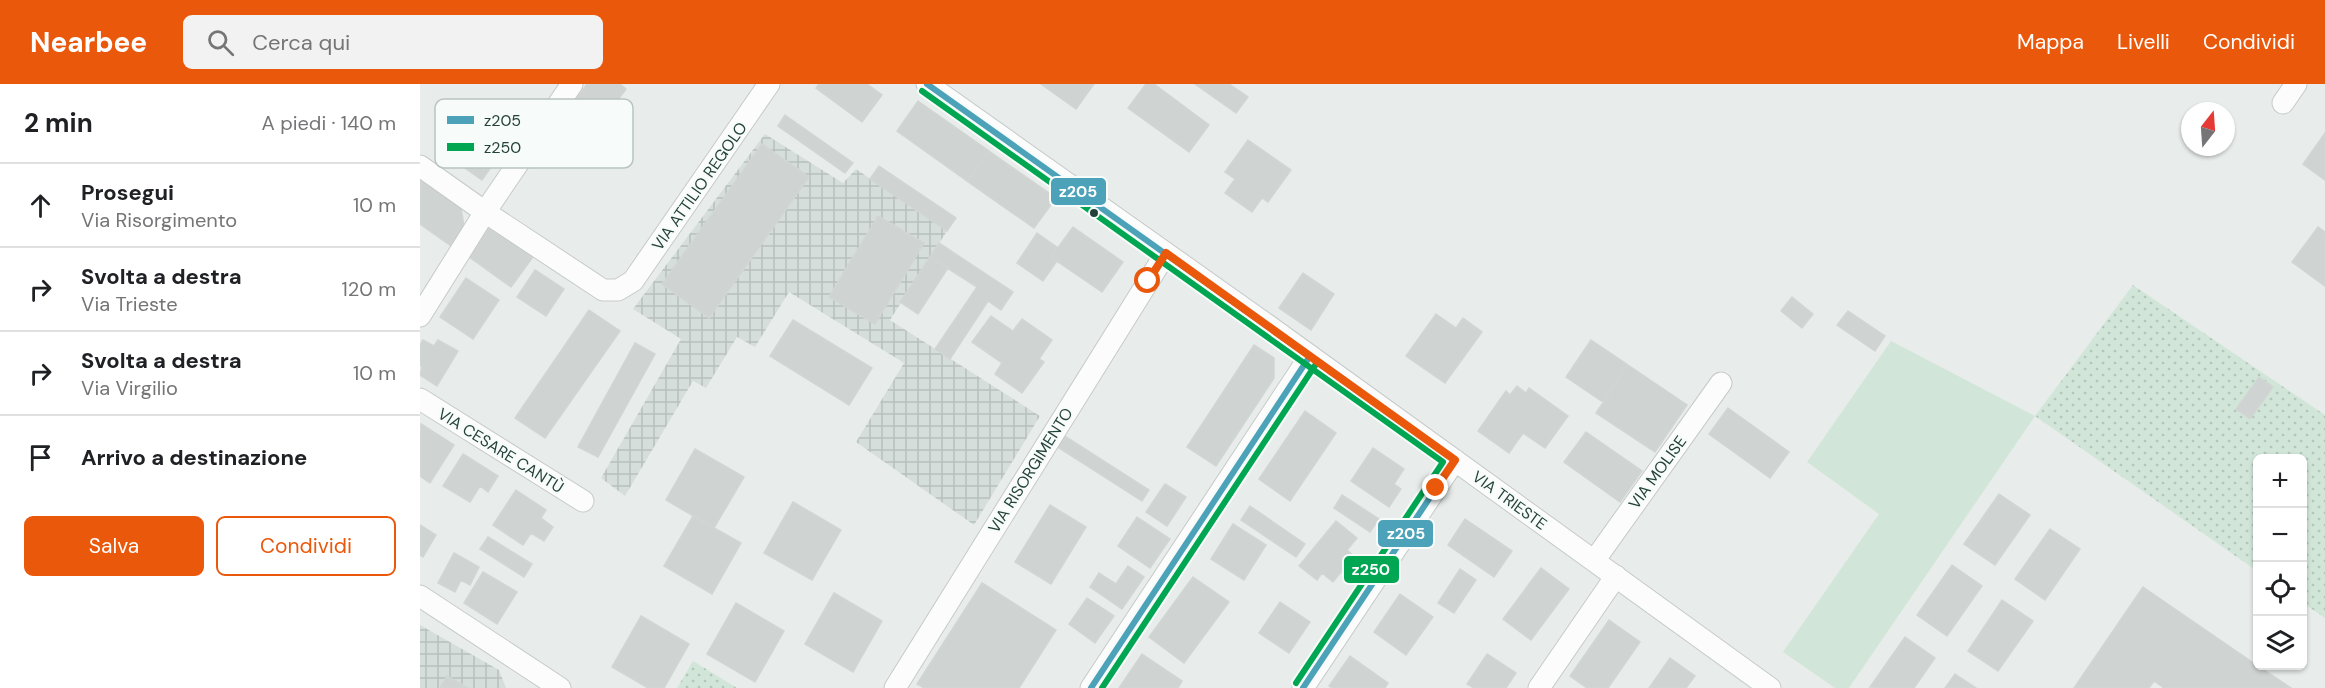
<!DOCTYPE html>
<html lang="it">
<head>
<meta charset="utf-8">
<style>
  body { margin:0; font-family:"DM Sans",sans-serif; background:#f2f2f2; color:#202124 }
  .controls { position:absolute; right:18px; bottom:18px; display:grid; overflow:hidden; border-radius:9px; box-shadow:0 2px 4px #0004 }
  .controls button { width:54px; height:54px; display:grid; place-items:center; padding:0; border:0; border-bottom:2px solid #e0e0e0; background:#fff; color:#202124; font:30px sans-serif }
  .compass { position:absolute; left:1761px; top:18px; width:54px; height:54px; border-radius:50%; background:#fff; box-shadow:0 2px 4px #0004; rotate:17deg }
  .stop { position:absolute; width:18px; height:18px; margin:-14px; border:4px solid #ea580c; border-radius:50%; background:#fff }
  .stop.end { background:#ea580c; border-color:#fff; box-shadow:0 2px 6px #0008 }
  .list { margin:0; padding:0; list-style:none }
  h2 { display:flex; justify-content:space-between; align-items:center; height:78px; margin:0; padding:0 24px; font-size:26px }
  h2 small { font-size:20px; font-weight:400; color:#757577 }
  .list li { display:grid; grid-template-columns:39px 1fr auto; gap:18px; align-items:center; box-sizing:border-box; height:84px; padding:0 24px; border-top:2px solid #e0e0e0 }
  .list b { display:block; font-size:22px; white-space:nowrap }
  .list p { margin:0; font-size:20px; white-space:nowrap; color:#757577 }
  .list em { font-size:20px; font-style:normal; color:#757577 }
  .actions { display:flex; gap:12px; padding:18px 24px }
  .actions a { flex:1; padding:14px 0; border:2px solid #ea580c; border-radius:9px; text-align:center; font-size:21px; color:#ea580c }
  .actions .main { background:#ea580c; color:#fff }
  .icon { flex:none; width:33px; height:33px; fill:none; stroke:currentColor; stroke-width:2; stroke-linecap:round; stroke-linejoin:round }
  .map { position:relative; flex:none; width:1905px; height:604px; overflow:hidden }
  header { display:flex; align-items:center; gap:36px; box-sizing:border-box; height:84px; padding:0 30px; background:#ea580c; color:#fff }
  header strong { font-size:28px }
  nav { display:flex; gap:33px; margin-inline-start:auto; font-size:21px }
  .search { width:420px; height:54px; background:#f2f2f2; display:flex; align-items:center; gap:15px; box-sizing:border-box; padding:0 21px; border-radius:9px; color:#757577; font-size:22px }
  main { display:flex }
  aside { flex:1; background:#fff }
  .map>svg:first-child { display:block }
  .industrial { fill:url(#industrial-grid) }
  .grass { fill:#d1e6d8 }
  .garden { fill:url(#garden-dots) }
  .building { fill:#cfd4d2; stroke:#d1d6d4; stroke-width:1.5 }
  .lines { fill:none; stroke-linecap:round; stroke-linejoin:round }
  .minor-casing { stroke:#c5cac8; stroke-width:23 }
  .minor { stroke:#fcfcfc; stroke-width:21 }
  .bus-1-casing { stroke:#f7fbf9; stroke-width:10 }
  .bus-2-casing { stroke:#f7fbf9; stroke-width:10 }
  .bus-1 { stroke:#4ca2b8; stroke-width:6 }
  .bus-2 { stroke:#00a651; stroke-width:6 }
  .route { stroke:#ea580c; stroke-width:8 }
  .bus-dot { fill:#24423a; stroke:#f7fbf9; stroke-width:2 }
  .labels { text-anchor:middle; stroke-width:4.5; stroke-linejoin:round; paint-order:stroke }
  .street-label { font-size:16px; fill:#24423a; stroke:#f7fbf9 }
  .key { fill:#f7fbf9; stroke:#b8c4c0; stroke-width:1.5 }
  .key-label { font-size:16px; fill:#24423a }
  .line-badge { stroke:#f7fbf9; stroke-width:2 }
  .badge-label { font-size:16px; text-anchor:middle; font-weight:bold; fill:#fff }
</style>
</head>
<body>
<header>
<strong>Nearbee</strong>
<div class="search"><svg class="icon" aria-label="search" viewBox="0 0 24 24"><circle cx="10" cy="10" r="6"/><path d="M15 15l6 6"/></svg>Cerca qui</div>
<nav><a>Mappa</a><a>Livelli</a><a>Condividi</a></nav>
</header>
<main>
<aside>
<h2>2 min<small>A piedi · 140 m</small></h2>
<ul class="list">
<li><svg class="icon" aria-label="ahead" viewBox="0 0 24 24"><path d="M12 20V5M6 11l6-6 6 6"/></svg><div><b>Prosegui</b><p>Via Risorgimento</p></div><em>10 m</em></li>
<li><svg class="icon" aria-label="right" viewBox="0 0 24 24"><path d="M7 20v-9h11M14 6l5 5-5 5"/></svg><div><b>Svolta a destra</b><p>Via Trieste</p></div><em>120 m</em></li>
<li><svg class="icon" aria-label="right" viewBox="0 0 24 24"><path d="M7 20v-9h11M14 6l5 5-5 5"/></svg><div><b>Svolta a destra</b><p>Via Virgilio</p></div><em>10 m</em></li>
<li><svg class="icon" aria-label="arrive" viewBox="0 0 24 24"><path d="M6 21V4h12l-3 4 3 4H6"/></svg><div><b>Arrivo a destinazione</b></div></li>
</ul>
<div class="actions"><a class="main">Salva</a><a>Condividi</a></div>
</aside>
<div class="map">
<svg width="1905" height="604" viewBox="0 0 1905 604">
  <defs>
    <pattern id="industrial-grid" width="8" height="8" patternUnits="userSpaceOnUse" patternTransform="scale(1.5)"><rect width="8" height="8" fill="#d6dedb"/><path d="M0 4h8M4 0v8" fill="none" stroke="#b8c0bd"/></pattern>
    <pattern id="garden-dots" width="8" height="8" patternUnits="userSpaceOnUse" patternTransform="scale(1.5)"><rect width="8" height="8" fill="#d1e6d8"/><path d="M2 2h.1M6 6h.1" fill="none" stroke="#b3c6ba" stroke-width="1.8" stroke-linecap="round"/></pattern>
  </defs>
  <rect width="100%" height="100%" fill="#e8edeb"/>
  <path class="industrial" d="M345,50L423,99L436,85L527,147L470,236L620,332L554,441L436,358L484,279L369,208L335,263L317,253L286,304L273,297L205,412L181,394L261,255L213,225Z
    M0,541L79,586L86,604H0Z"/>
  <path class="grass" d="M1471,257L1615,332L1429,604H1415L1363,568L1459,430L1387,378Z"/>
  <path class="garden" d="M1713,201L1905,331V534L1883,519L1882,374H1838L1837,487L1615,332Z
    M273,577L317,604H257Z"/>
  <path class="building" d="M167,0H200L206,5L183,36L155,16Z
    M399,0H447L462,11L442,38L396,4Z
    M621,0H674L656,25Z
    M726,0H734L789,41L769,68L708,24Z
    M775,0H809L828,13L816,29Z
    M498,17L569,67L547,97L477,47Z
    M365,31L433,79L425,89L358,42Z
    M36,42L79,72L62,96L19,66Z
    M1905,49V96L1883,80Z
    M828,56L871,86L848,118L842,114L832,128L805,109L815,95L805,88Z
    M342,60L389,93L289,234L242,200Z
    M569,67L636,114L614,144L547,97Z
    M459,82L536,134L527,147L450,95Z
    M0,91L40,118L44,142L31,162L0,140Z
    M458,132L504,159L455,240L409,213Z
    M70,142L113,173L91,203L48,172Z
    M653,143L703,178L682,208L631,173Z
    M1898,143L1905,148V202L1872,178Z
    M617,149L638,164L631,173L637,177L623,197L597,179Z
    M519,159L593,208L581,226L568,217L530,275L515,265L557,203L510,173Z
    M510,173L528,184L498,230L480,218Z
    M115,186L144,205L126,232L97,213Z
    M883,189L914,210L891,246L859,224Z
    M46,194L79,216L53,255L20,233Z
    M1372,213L1393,230L1382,244L1361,227Z
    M169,226L200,247L125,354L95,334Z
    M1428,227L1465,252L1455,267L1417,241Z
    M1016,230L1036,244L1043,234L1062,248L1025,299L986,272Z
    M571,232L593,247L602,235L632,256L619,275L624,278L602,309L575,290L582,279L552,258Z
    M373,236L452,284L429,321L350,272Z
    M3,256L14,262L18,256L38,267L17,302L0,291L2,283L0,281V261Z
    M1171,256L1208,281L1183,318L1146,293Z
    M215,259L235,270L178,373L158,363Z
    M834,261L854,274V294L796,382L767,363Z
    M1208,281L1267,321L1235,368L1176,329Z
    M1839,293L1853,303L1830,335L1816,325Z
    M1097,302L1106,309L1109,304L1148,332L1125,364L1103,349L1089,369L1058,347L1086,307L1090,311Z
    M1308,324L1369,368L1350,394L1289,350Z
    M885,327L916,349L870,417L839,395Z
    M1,340L34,361L10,399L0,392Z
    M1166,348L1222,387L1200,418L1144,378Z
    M643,351L729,406L722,417L636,362Z
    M953,364L984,385L974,400L981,405L969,423L931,397Z
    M275,365L324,393L294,444L246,416Z
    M43,370L78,392L68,408L60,402L50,418L23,402Z
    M745,400L766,413L747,442L726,428Z
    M96,406L126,426L121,434L133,443L124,457L111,449L103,461L73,441Z
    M1579,410L1610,431L1575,481L1544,460Z
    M922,411L959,435L950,448L914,424Z
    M373,418L421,446L392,496L344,469Z
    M630,421L666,443L631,500L595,478Z
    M830,422L885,460L876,473L821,436Z
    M273,432L321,459L292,510L244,482Z
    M717,433L750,455L730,484L698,462Z
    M1045,435L1092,467L1074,493L1028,461Z
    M916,437L937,454L927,466L934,472L913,498L902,489L897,496L879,482Z
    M813,440L846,461L824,496L791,475Z
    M0,441L16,451L3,473L0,471Z
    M1630,445L1660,465L1625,516L1595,495Z
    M68,453L112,480L104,493L60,465Z
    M34,469L59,483L50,501L41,496L35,508L18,499Z
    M1532,481L1562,502L1527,552L1497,531Z
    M708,482L724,493L702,525L670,503L679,489L696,500Z
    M1121,484L1149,505L1111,556L1083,535Z
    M1040,485L1056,496L1034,529L1018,519Z
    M63,488L97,508L77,540L44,519Z
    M773,493L809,518L764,579L729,553Z
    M562,499L636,546L599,604H504L497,600Z
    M1723,503L1838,582L1871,604H1744L1734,597L1729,604H1654Z
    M414,509L462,537L433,588L385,560Z
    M980,510L1013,533L986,571L954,548Z
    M667,514L694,532L675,559L649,540Z
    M1582,516L1613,537L1578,587L1548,567Z
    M860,518L890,538L869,569L839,549Z
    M316,519L364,547L335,598L287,570Z
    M221,532L269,560L244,604H228L192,583Z
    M1189,536L1220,558L1188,604H1167L1150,592Z
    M1485,553L1515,574L1494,604L1450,603Z
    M722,570L762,597L758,604H699Z
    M1067,570L1096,589L1086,604H1054L1047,600Z
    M930,572L968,599L965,604H912L909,602Z
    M1250,574L1275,592L1266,604H1229Z
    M1535,590L1556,604H1525Z
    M27,592L48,604H20Z"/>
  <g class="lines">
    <defs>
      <path id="minor" d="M507,0L846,240L1350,604
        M1863,19L1876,0
        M0,82L65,128L183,206H198L213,197L349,0
        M0,232L65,128L152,0
        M0,315L163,417
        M1174,477L1301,299
        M0,512L140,604
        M475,604L746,169
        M671,604L890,272
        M883,604L1035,376
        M1119,604L1196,492"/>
    </defs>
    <use href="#minor" class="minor-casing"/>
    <use href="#minor" class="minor"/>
    <defs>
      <path id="bus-1" d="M507,0L1035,376L883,604
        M671,604L890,272"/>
      <path id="bus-2" d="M502,7L1023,378L876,599
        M682,604L898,277"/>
    </defs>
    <use href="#bus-1" class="bus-1-casing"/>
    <use href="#bus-2" class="bus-2-casing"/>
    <use href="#bus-1" class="bus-1"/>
    <use href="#bus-2" class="bus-2"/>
  </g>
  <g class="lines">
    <path class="route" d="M728,197L746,169L1035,376L1016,404"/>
  </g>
  <circle class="bus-dot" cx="674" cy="129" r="5"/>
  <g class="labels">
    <g class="street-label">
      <text transform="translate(279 102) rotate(-55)" y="6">VIA ATTILIO REGOLO</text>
      <text transform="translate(81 366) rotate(32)" y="6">VIA CESARE CANTÙ</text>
      <text transform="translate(610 386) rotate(-58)" y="6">VIA RISORGIMENTO</text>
      <text transform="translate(1237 388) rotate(-54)" y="6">VIA MOLISE</text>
      <text transform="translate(1090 416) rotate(36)" y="6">VIA TRIESTE</text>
    </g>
  </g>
  <rect x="15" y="15" width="198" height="69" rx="9" class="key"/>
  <rect x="27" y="32" width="27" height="8" fill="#4ca2b8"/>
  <rect x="27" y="59" width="27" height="8" fill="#00a651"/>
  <g class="key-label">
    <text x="64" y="42">z205</text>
    <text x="64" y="69">z250</text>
  </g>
  <g class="line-badge">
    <rect x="630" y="93" width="57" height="29" rx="6" fill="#4ca2b8"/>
    <rect x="957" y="435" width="57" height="29" rx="6" fill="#4ca2b8"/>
    <rect x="923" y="471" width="57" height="29" rx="6" fill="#00a651"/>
  </g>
  <g class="badge-label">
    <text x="658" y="113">z205</text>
    <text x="986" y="455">z205</text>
    <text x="951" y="491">z250</text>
  </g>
</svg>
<div class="controls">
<button>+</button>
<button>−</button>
<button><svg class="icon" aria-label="locate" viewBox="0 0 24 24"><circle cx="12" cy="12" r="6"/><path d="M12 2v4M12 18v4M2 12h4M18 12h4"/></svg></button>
<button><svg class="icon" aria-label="layers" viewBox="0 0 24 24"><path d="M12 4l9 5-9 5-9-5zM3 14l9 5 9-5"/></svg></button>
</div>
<svg class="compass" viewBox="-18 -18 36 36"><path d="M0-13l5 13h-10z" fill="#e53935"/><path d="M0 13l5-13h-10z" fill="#757577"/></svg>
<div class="stop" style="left:728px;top:197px"></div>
<div class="stop end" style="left:1016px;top:404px"></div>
</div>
</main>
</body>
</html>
